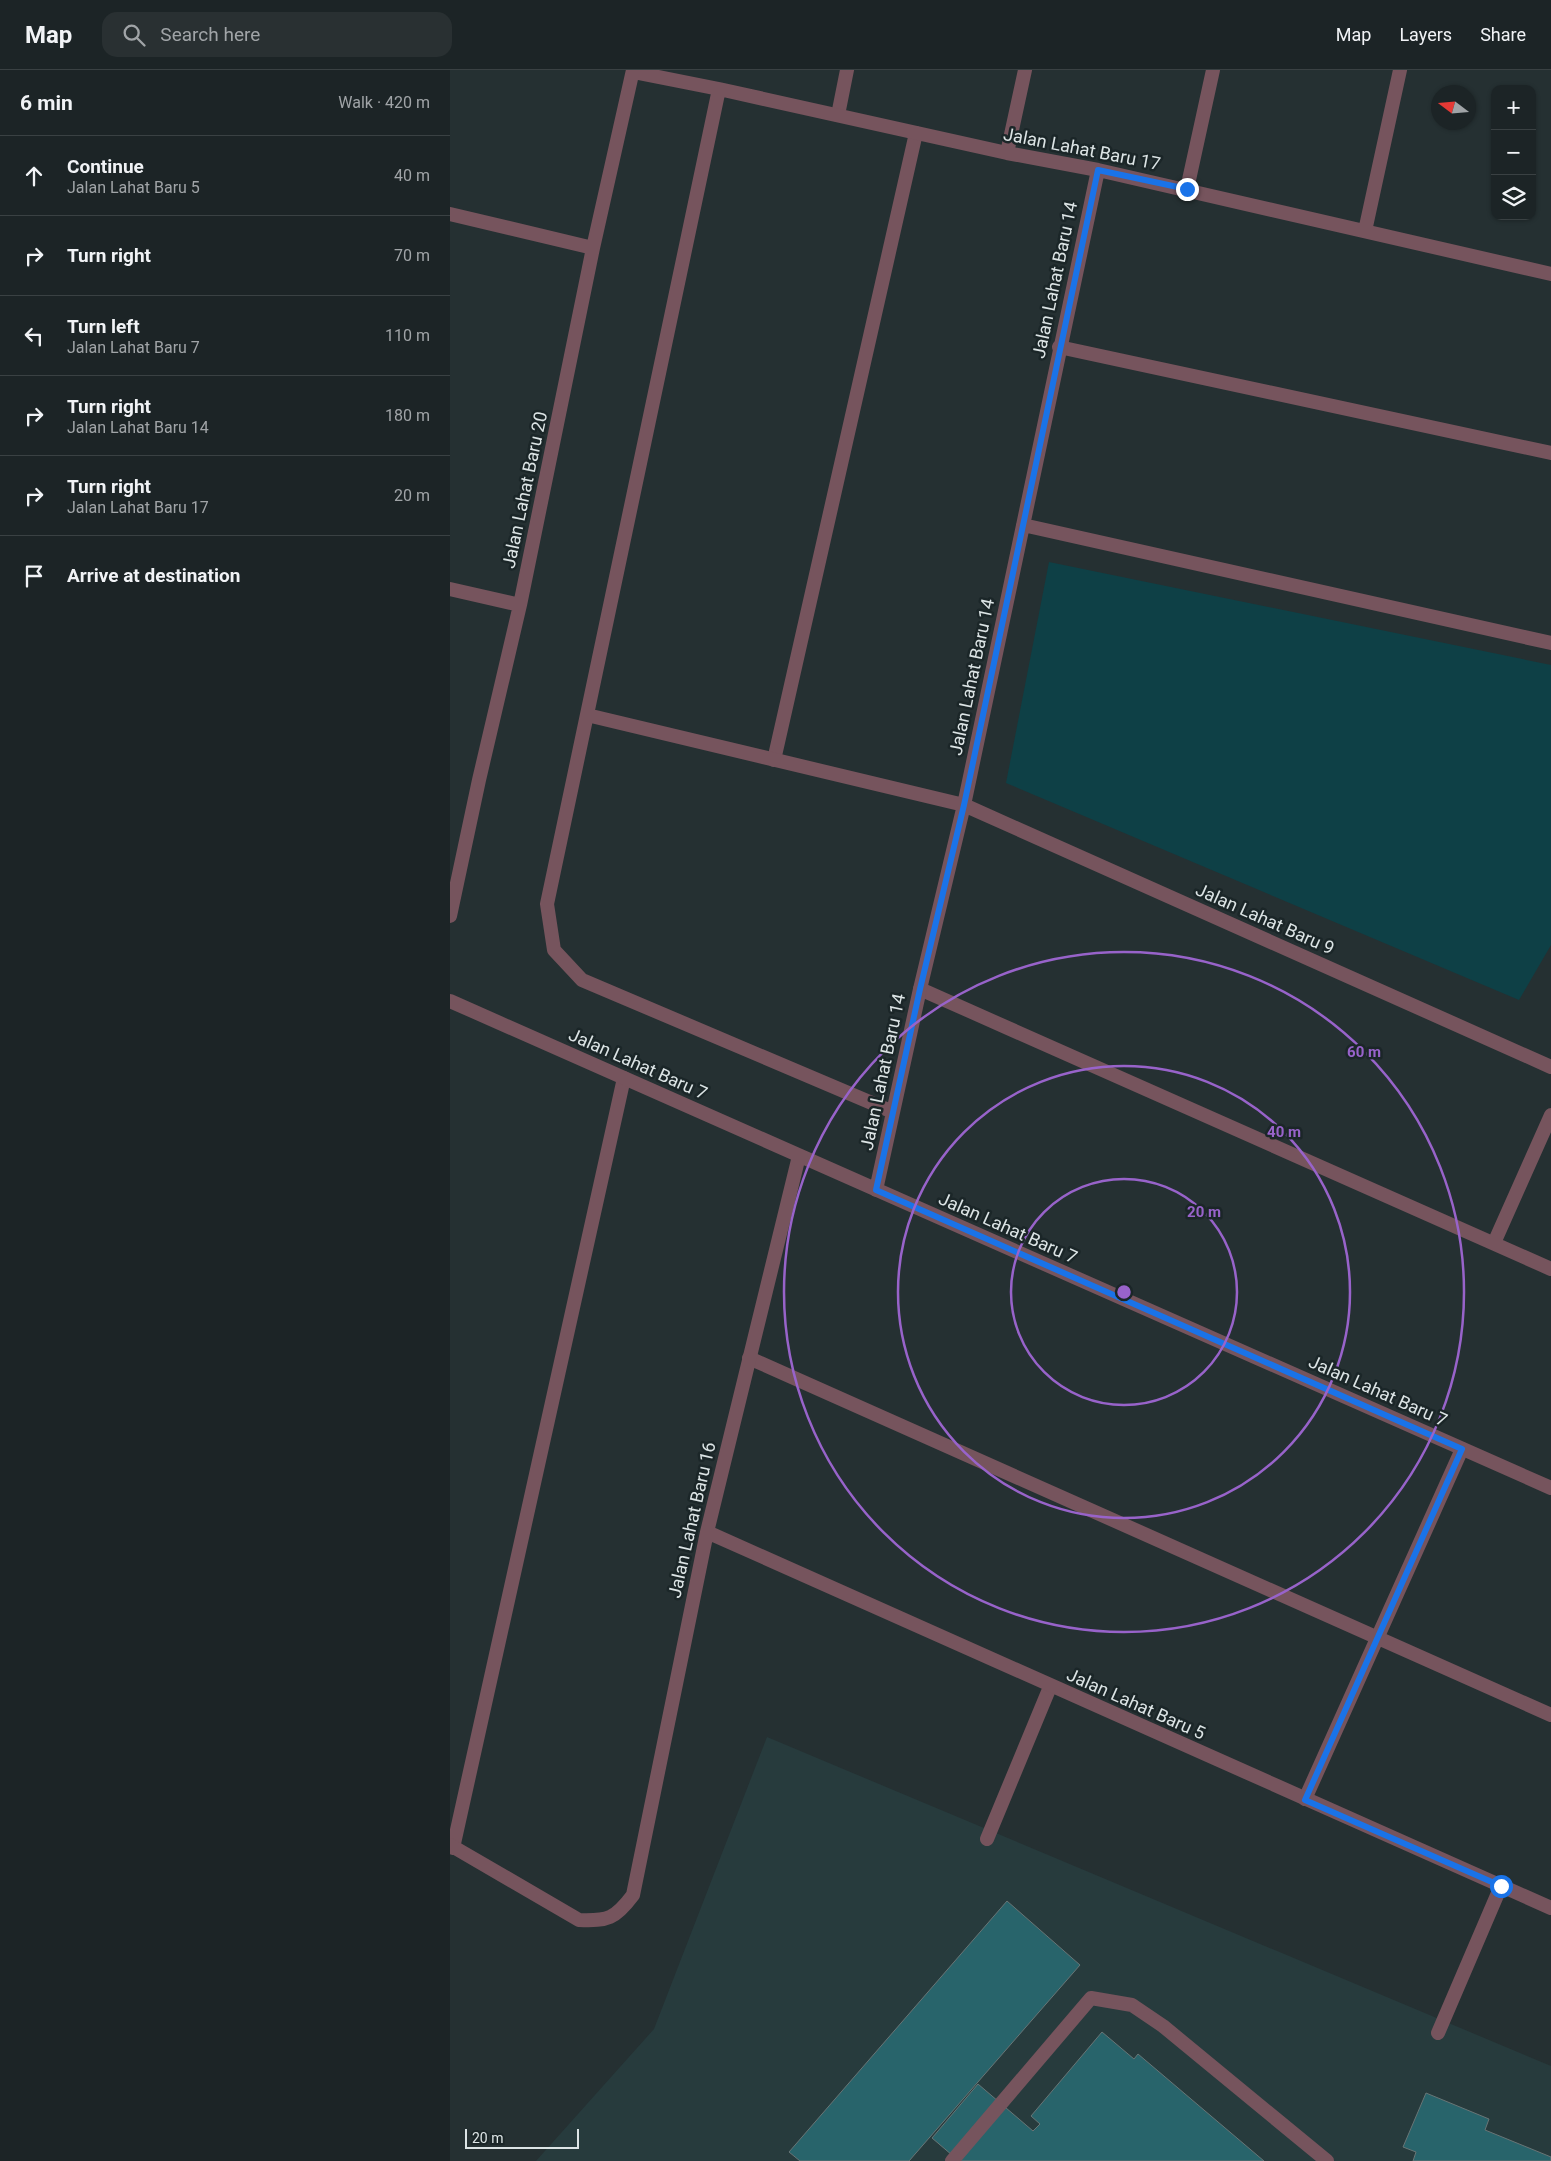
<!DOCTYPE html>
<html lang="en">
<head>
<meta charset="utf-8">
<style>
  body { margin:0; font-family:Roboto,sans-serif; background:#293032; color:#f1f3f6 }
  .controls { position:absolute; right:15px; top:15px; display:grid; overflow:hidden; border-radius:10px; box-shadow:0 1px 4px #0004 }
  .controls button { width:45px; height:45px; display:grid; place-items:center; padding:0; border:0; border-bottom:1px solid #3a4143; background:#1c2426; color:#f1f3f6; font:25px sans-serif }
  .compass { position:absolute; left:981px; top:15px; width:45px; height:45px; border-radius:50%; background:#1c2426; box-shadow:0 1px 4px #0004; rotate:286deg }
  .scale { position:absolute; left:15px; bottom:12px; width:114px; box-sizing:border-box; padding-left:5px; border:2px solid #dce4e5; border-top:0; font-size:14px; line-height:18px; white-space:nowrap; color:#dce4e5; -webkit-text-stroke:4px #1b2628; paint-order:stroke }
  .stop { position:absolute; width:15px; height:15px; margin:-11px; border:4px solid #1a73e8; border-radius:50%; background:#fff }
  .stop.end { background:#1a73e8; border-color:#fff; box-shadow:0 1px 5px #0008 }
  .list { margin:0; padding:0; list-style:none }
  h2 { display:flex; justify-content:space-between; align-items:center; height:65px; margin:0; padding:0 20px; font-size:21px }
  h2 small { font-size:16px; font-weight:400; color:#a0a4a7 }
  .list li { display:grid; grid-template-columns:32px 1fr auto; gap:15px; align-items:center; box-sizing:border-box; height:80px; padding:0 20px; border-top:1px solid #3a4143 }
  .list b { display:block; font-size:19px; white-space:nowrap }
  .list p { margin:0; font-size:16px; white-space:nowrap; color:#a0a4a7 }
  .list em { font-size:16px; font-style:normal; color:#a0a4a7 }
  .icon { flex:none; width:28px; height:28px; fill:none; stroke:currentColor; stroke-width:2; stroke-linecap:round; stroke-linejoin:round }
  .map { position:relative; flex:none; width:1101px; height:2091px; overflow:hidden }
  header { display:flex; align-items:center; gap:30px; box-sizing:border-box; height:70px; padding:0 25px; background:#1c2426; border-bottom:1px solid #3a4143 }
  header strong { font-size:24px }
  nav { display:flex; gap:28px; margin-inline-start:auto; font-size:18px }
  .search { width:350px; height:45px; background:#293032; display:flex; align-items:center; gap:12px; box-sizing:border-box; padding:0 18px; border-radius:15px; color:#a0a4a7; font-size:19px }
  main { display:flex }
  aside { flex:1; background:#1c2426 }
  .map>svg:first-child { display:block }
  .built { fill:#273b3d }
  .green { fill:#0e4046 }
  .building { fill:#28646b; stroke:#687576 }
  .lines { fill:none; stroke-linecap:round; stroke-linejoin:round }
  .service { stroke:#76545d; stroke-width:14 }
  .minor { stroke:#76545d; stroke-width:14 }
  .route { stroke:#1a73e8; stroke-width:6 }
  .ring { fill:none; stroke:#9863ca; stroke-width:2.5 }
  .labels { text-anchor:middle; stroke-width:5; stroke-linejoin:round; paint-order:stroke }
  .street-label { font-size:18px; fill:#dce4e5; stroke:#1b2628 }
  .centre { fill:#9863ca; stroke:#1b2628; stroke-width:2.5 }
  .ring-label { font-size:15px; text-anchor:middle; font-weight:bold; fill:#9863ca; stroke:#1b2628; stroke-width:5; stroke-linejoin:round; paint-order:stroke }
</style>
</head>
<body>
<header>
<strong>Map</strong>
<div class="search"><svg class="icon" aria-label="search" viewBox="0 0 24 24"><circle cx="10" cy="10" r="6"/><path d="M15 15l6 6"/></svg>Search here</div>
<nav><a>Map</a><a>Layers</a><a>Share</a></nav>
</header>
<main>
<aside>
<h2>6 min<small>Walk · 420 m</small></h2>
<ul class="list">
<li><svg class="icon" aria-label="ahead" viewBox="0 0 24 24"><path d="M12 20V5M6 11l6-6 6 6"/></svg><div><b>Continue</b><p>Jalan Lahat Baru 5</p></div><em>40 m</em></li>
<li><svg class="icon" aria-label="right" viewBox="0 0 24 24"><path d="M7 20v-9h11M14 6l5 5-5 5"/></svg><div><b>Turn right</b></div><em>70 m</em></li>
<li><svg class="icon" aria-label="left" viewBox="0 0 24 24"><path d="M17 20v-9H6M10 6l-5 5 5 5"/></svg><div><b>Turn left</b><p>Jalan Lahat Baru 7</p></div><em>110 m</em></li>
<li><svg class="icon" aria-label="right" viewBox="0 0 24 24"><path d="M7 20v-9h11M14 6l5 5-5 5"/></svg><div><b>Turn right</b><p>Jalan Lahat Baru 14</p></div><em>180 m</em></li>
<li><svg class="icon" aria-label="right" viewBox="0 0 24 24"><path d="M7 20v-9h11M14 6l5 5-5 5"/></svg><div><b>Turn right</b><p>Jalan Lahat Baru 17</p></div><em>20 m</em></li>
<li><svg class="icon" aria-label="arrive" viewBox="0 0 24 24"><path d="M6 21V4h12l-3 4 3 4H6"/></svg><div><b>Arrive at destination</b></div></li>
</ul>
</aside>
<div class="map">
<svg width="1101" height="2091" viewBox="0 0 1101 2091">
  <rect width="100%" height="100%" fill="#253032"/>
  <path class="built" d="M317,1667L1101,1996V2091H86L204,1959Z"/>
  <path class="green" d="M599,492L1101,595V875L1069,930L556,713Z"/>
  <path class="building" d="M557,1831L630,1895L459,2091H350L339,2082Z
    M652,1962L684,1989L688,1984L814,2091H509L482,2068L528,2014L583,2061L590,2054L581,2046Z
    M976,2023L1039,2049L1035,2060L1101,2087V2091H963L966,2082L953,2077Z"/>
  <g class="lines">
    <path class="service" d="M388,45L397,0
      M737,119L763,0
      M609,277L1101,383
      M324,690L466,63
      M470,919L1101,1199
      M1044,1173L1101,1045
      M299,1288L1101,1645
      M855,1729L1012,1379
      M537,1769L600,1617
      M3,1778L174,1008
      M988,1963L1051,1816
      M502,2091L641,1928L682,1935L713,1956L877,2091"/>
    <path class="minor" d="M183,2L269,19L557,83L648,100L1101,204
      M269,19L97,834L104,880L132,910L443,1042
      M557,83L575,0
      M0,144L143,178
      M915,161L950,0
      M573,455L1101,573
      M0,519L70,535
      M137,645L514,735L1101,997
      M0,846L29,710L70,535L143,178L183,0
      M0,931L1101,1418
      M426,1120L470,919L514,735L648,100
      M257,1462L1101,1838
      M0,1775L129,1850C158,1851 165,1849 183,1825L257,1462L349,1086"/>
  </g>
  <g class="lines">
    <path class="route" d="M737,119L648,100L514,735L470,919L426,1120L1012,1379L855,1730L1051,1816"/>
  </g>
  <g class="ring">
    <circle cx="674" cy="1222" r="113"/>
    <circle cx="674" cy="1222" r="226"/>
    <circle cx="674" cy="1222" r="340"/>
  </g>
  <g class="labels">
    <g class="street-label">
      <text transform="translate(632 79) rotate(11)" y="6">Jalan Lahat Baru 17</text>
      <text transform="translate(605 210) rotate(-78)" y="6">Jalan Lahat Baru 14</text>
      <text transform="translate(75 420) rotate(-78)" y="6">Jalan Lahat Baru 20</text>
      <text transform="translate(522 607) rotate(-78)" y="6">Jalan Lahat Baru 14</text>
      <text transform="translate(815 849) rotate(24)" y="6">Jalan Lahat Baru 9</text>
      <text transform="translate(188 994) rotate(24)" y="6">Jalan Lahat Baru 7</text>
      <text transform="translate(433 1002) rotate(-78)" y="6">Jalan Lahat Baru 14</text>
      <text transform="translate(558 1158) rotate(24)" y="6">Jalan Lahat Baru 7</text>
      <text transform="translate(928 1321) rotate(24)" y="6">Jalan Lahat Baru 7</text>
      <text transform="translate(242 1450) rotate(-77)" y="6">Jalan Lahat Baru 16</text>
      <text transform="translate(686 1634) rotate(24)" y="6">Jalan Lahat Baru 5</text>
    </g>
  </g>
  <circle cx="674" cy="1222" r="8" class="centre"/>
  <g class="ring-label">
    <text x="914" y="987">60 m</text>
    <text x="834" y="1067">40 m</text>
    <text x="754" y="1147">20 m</text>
  </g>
</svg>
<div class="controls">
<button>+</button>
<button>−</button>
<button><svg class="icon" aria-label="layers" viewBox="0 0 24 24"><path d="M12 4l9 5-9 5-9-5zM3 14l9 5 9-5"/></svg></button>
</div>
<svg class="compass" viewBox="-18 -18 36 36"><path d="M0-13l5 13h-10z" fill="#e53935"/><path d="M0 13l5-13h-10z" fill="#a0a4a7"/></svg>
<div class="scale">20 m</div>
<div class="stop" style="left:1051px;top:1816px"></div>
<div class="stop end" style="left:737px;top:119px"></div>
</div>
</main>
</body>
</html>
